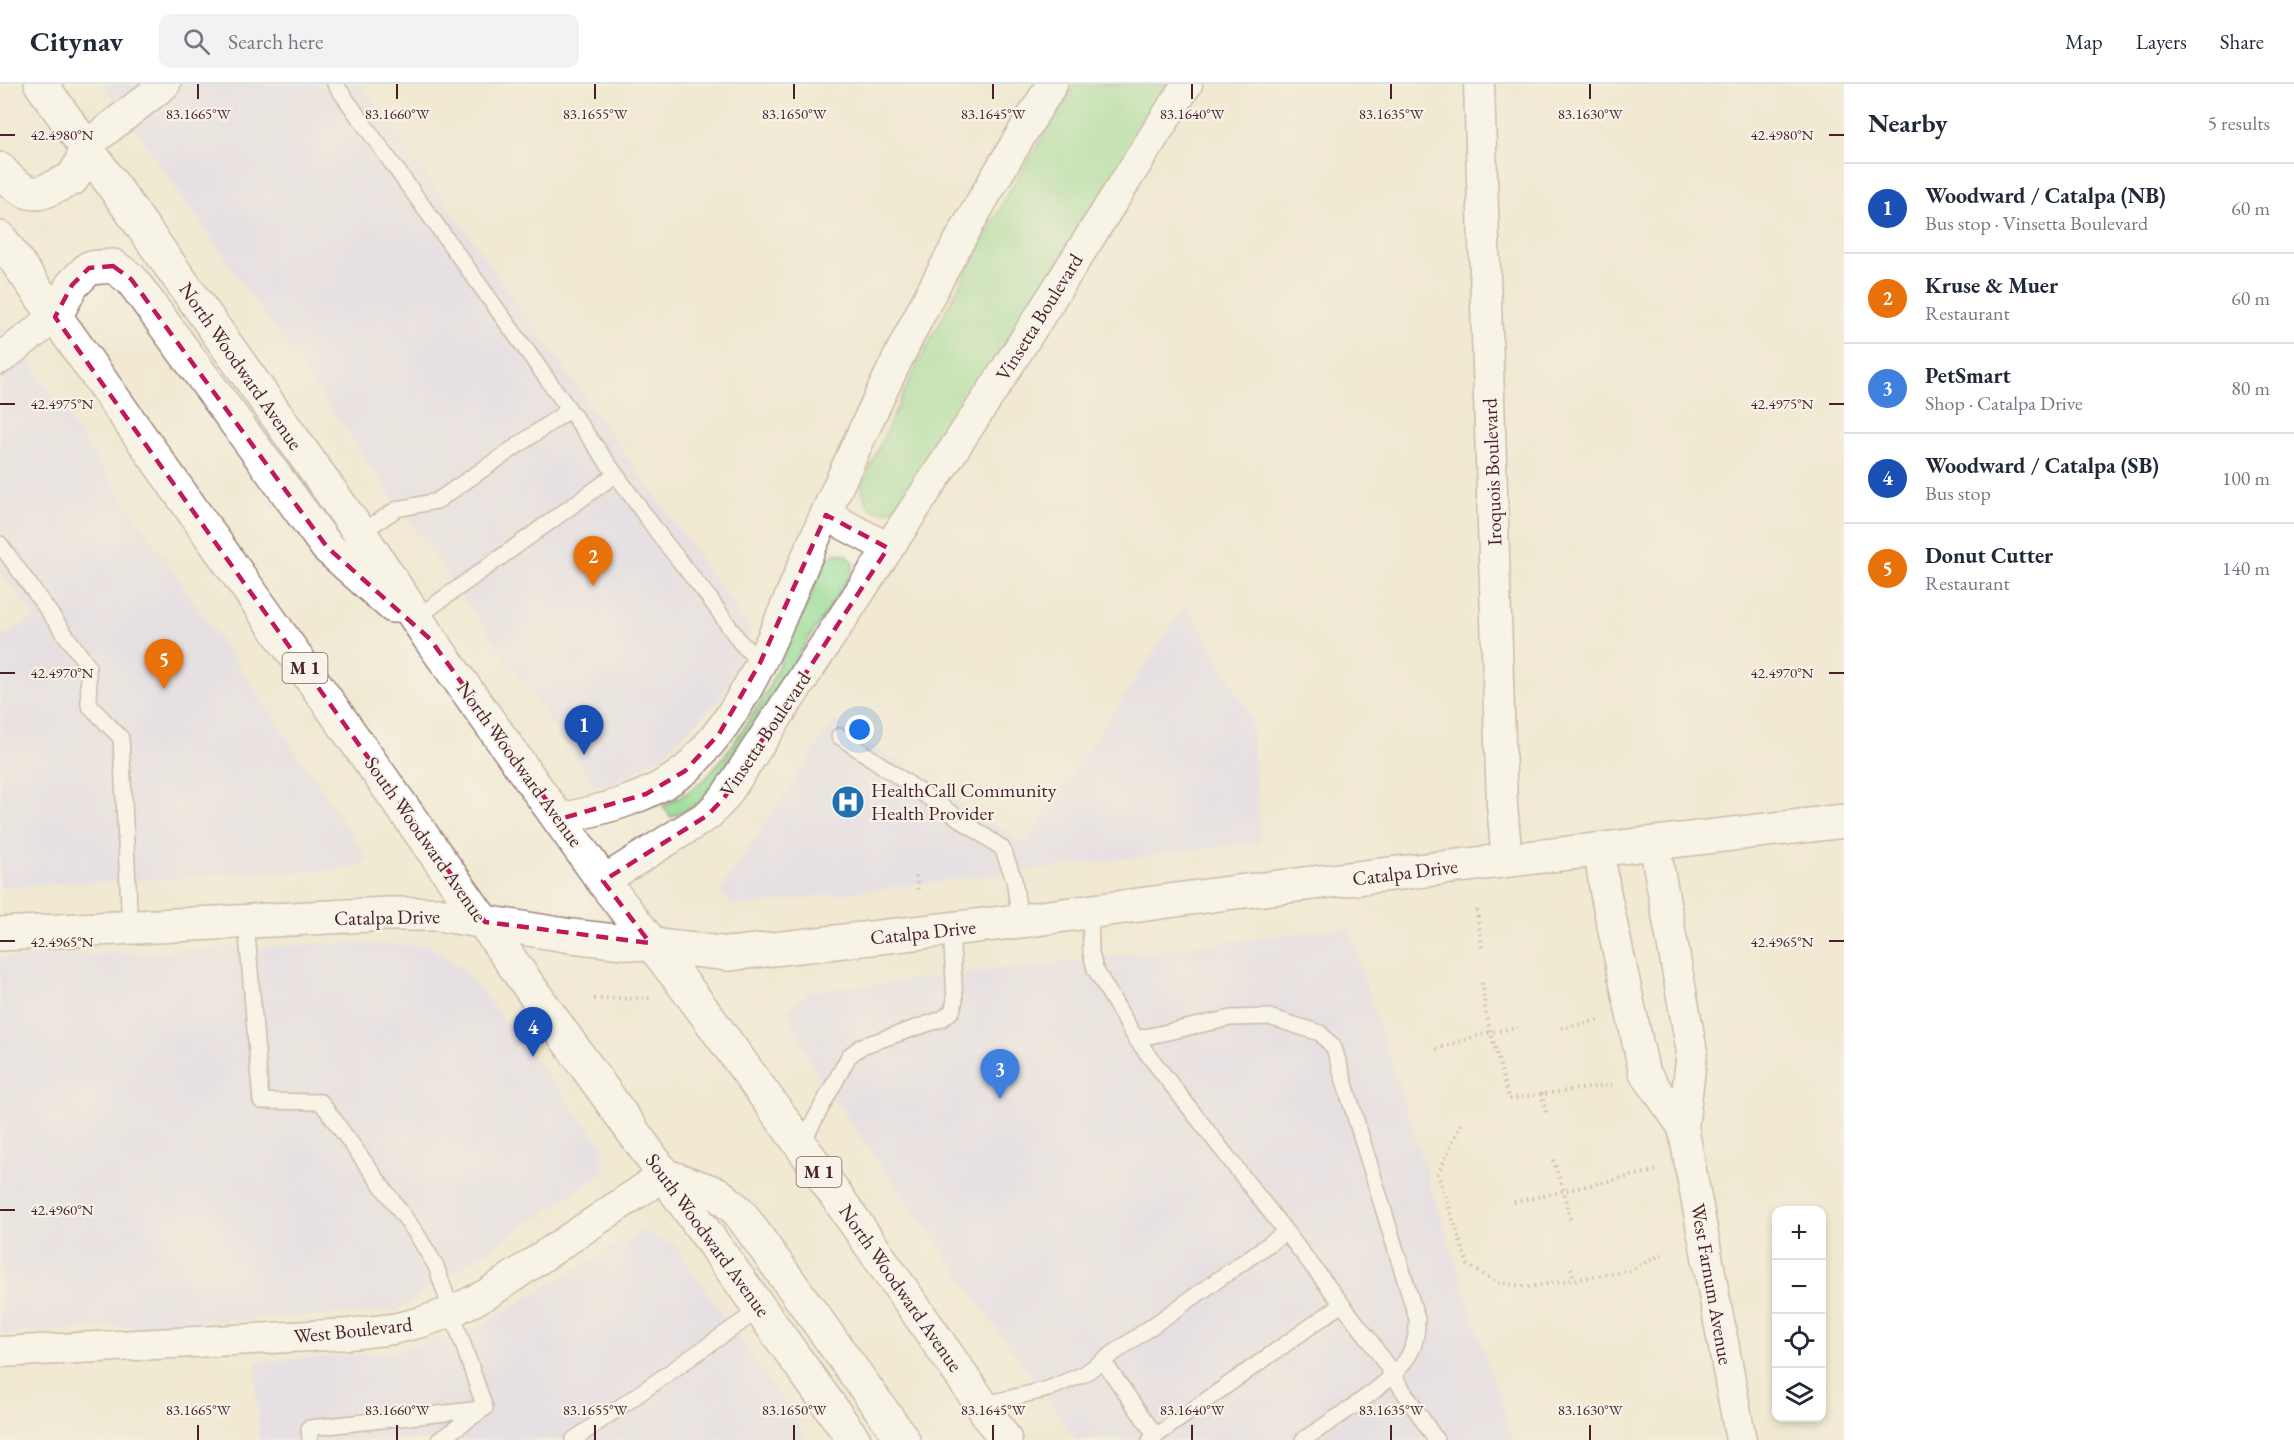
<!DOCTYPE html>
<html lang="en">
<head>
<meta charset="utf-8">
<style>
  body { margin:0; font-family:"EB Garamond",serif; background:#f2f2f3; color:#1f2937 }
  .controls { position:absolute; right:18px; bottom:18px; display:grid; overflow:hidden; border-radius:12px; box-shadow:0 3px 9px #0003 }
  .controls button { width:54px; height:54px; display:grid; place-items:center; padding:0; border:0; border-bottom:2px solid #e0e1e3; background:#fff; color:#1f2937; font:30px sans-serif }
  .you { position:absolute; left:860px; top:646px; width:21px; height:21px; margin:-15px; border:4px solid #fff; border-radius:50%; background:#1a73e8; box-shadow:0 0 0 9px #1a73e833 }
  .badge { display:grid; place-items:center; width:39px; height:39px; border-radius:50%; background:#d93025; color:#fff; font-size:20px; font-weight:700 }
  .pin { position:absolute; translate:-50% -50px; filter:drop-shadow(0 2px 3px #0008) }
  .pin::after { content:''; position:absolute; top:32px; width:21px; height:18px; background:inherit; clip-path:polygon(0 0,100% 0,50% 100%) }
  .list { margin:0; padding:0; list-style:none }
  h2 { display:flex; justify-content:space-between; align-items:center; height:78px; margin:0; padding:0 24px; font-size:26px }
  h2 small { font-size:20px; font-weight:400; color:#747a83 }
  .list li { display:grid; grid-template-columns:39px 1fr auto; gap:18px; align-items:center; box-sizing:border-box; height:90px; padding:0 24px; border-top:2px solid #e0e1e3 }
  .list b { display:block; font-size:22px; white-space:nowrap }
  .list p { margin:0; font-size:20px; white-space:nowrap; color:#747a83 }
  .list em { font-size:20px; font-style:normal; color:#747a83 }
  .icon { flex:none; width:33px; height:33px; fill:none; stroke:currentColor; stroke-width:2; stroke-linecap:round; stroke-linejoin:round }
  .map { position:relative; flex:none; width:1844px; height:1356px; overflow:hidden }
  header { display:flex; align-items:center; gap:36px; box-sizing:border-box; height:84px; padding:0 30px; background:#fff; border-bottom:2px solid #e0e1e3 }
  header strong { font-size:28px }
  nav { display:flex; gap:33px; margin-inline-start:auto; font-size:21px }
  .search { width:420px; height:54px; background:#f2f2f3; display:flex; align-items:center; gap:15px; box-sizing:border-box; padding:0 21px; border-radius:12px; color:#747a83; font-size:22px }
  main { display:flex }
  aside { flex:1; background:#fff }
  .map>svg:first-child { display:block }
  .built { fill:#dcd6f6 }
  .green { fill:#97dc94; stroke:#707e60; stroke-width:1.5 }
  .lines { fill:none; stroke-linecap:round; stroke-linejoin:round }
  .lane-casing { stroke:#9e847e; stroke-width:18 }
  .street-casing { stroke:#9e847e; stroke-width:33 }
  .secondary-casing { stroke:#9e847e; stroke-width:36 }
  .primary-casing { stroke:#9e847e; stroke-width:36 }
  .path { stroke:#9e847e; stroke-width:4; stroke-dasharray:1.5 4.5; stroke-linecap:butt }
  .lane { stroke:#fff; stroke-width:15 }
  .street { stroke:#fff; stroke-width:30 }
  .secondary { stroke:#fff; stroke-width:33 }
  .primary { stroke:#fff; stroke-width:33 }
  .marked { fill:none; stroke:#c2185b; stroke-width:4.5; stroke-dasharray:12 8; stroke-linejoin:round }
  .ticks { fill:none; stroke:#4a1f2b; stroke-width:2 }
  .labels { text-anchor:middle; stroke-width:4.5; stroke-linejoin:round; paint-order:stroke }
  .shield { fill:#f7f3e8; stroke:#7e5f64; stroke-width:1.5 }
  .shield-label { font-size:18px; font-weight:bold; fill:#4a1f2b }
  .street-label { font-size:20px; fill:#4a1f2b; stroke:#f7f3e8 }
  .poi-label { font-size:20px; fill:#4a1f2b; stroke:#f7f3e8; text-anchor:start }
  .ticks-label { font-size:15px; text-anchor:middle; fill:#4a1f2b; stroke:#f7f3e8; stroke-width:4.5; stroke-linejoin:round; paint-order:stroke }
</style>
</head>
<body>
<header>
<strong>Citynav</strong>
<div class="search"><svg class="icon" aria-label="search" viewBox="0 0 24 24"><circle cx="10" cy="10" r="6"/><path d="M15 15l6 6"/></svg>Search here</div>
<nav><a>Map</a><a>Layers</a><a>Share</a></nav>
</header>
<main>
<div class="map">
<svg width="1844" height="1356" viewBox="0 0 1844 1356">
  <rect width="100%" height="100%" fill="#f7f3e8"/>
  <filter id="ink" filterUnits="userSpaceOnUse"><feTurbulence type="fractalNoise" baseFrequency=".0167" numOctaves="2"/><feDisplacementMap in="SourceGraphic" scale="12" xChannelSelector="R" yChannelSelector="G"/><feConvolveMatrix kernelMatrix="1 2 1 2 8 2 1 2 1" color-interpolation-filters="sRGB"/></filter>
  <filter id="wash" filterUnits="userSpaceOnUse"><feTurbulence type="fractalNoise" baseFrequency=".008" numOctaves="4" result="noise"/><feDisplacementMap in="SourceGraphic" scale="24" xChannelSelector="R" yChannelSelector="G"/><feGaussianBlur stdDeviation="1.35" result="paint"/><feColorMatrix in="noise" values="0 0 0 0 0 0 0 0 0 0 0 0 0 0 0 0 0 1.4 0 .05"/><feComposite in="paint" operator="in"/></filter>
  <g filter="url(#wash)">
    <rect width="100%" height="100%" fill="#f1e9d2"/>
    <path class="built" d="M103,0H361L751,546L723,612L665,669L613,701H594Z
      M0,235L245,591L370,778L344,786L0,803V553L34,534L0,487Z
      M1187,519L1251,633L1260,758L733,823L720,807L834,637L1024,760Z
      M1351,843L1360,882L1513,1356H1076L818,993L786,928L810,908Z
      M343,859L430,862L467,889L604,1063V1089L397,1227L0,1250V874Z
      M642,1147L675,1161L809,1356H259L255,1278L389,1268L476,1244Z"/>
    <path class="green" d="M1075,0H1175L899,422C876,434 864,425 862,401L911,293L1006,113Z
      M836,469L847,471L853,478L852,489L705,713L695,721L671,733L663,722L687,709L707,693L724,673L744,644L767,607L827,475Z"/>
  </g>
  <g filter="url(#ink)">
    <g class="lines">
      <defs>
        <path id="lane" d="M335,0L663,456L710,515L740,558L760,579
          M360,449L397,425L437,417L569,326
          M0,460L88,582L89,621L121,654L130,843
          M416,534L615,391
          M839,652L1002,764L1014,795L1020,837
          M1090,827L1091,869L1095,885L1136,955L1369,1255L1436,1356
          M246,838L261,1017L321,1018L416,1149L436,1182L485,1324L439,1356
          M1136,955L1231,934L1269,933L1320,949L1334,964L1417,1235C1417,1248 1416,1259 1409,1271C1393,1300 1332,1336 1303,1356
          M801,1061L849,972L862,962L942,935L952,927L955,916L951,844
          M1103,1277L1156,1352
          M982,1321L1048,1305L1084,1290L1286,1148
          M310,1356L309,1344L482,1325
          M573,1356L760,1225
          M1150,1356L1342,1220"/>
        <path id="street" d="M1479,0L1502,721L1507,776
          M86,62L165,0
          M0,275L55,233
          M826,431L888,464
          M560,735C604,725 648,715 684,687C691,682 697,674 703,667C755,610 781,531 812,461C844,388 877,315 913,244C955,160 1003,80 1052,0
          M1654,758L1692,968L1683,1043L1741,1356
          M1599,765L1605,807L1644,988L1683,1043
          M603,797L708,731L724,714L996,301L1187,0
          M0,1268L349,1250L393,1245L422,1238L451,1228L487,1210L664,1091"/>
        <path id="secondary" d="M0,850L387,830H437L571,852L729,870L1020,837L1228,809L1844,737"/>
        <path id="primary" d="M41,0L360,449L430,555L603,797L694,914L801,1061L982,1321L1005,1356
          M0,85C7,95 22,109 36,109C44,109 64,98 72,95L81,80L86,62
          M0,154L538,915L854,1356
          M55,233L72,201L89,184L113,182L131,195L327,463L393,522
          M664,1091L718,1110L739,1128L903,1356"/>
      </defs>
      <use href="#lane" class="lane-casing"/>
      <use href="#street" class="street-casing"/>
      <use href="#secondary" class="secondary-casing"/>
      <use href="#primary" class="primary-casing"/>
      <path class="path" d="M916,792L918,807
        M1477,826L1482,864
        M1482,899L1486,931L1509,1015L1615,1000
        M594,915L652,914
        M1561,944L1601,936
        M1436,965L1490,948L1518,944
        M1542,1009L1546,1030
        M1461,1040L1438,1090L1468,1181L1496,1198L1528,1203L1629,1187L1662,1170
        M1553,1076L1564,1107L1570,1135
        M1514,1118L1659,1086
        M1571,1184L1574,1196"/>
      <use href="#lane" class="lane"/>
      <use href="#street" class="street"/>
      <use href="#secondary" class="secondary"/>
      <use href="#primary" class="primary"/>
    </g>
  </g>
  <path d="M0 0H1844V1356H0ZM113,182L131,195L327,463L430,555L560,735L646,710L685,687L719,650L760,579L826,431L888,464L724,714L708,731L603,797L650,859L485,838L55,233L72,201L89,184Z" fill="#f1e9d2" fill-opacity=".55" fill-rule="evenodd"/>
  <path class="marked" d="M113,182L131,195L327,463L430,555L560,735L646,710L685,687L719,650L760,579L826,431L888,464L724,714L708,731L603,797L650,859L485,838L55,233L72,201L89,184Z"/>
  <path class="ticks" d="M198,0V15M397,0V15M595,0V15M794,0V15M993,0V15M1192,0V15M1391,0V15M1590,0V15M0,51H15M1829,51H1844M0,320H15M1829,320H1844M0,589H15M1829,589H1844M0,857H15M1829,857H1844M0,1126H15M198,1341V1356M397,1341V1356M595,1341V1356M794,1341V1356M993,1341V1356M1192,1341V1356M1391,1341V1356M1590,1341V1356"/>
  <defs>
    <symbol id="hospital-disc" viewBox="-11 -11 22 22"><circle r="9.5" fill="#1f6fb2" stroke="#f7f3e8"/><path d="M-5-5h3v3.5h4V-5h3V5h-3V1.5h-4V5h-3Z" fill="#fff"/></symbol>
  </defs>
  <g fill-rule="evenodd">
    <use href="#hospital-disc" x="829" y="699" width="38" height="38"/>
  </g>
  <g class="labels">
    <g class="shield">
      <rect x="282.5" y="569" width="45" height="30" rx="4.5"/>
      <rect x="796.5" y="1073" width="45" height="30" rx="4.5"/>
    </g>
    <g class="shield-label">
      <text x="305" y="590">M 1</text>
      <text x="819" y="1094">M 1</text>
    </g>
    <g class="street-label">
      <text transform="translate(1039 233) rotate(-58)" y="7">Vinsetta Boulevard</text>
      <text transform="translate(241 282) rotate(55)" y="7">North Woodward Avenue</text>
      <text transform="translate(1492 388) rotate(-92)" y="7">Iroquois Boulevard</text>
      <text transform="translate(765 650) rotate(-56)" y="7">Vinsetta Boulevard</text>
      <text transform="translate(520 680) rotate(54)" y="7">North Woodward Avenue</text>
      <text transform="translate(426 755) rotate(55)" y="7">South Woodward Avenue</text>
      <text transform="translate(1405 788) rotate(-7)" y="7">Catalpa Drive</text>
      <text transform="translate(387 833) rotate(-1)" y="7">Catalpa Drive</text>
      <text transform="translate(923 848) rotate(-6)" y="7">Catalpa Drive</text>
      <text transform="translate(708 1151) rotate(54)" y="7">South Woodward Avenue</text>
      <text transform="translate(1712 1200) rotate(80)" y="7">West Farnum Avenue</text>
      <text transform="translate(901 1204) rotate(55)" y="7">North Woodward Avenue</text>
      <text transform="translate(353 1246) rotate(-6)" y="7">West Boulevard</text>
    </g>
    <g class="poi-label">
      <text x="871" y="713">HealthCall Community<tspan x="871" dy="23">Health Provider</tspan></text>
    </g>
  </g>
  <g class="ticks-label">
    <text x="198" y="35">83.1665°W</text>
    <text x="397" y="35">83.1660°W</text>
    <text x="595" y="35">83.1655°W</text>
    <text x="794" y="35">83.1650°W</text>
    <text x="993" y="35">83.1645°W</text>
    <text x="1192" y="35">83.1640°W</text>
    <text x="1391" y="35">83.1635°W</text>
    <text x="1590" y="35">83.1630°W</text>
    <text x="62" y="56">42.4980°N</text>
    <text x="1782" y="56">42.4980°N</text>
    <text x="62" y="325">42.4975°N</text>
    <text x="1782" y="325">42.4975°N</text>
    <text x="62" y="594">42.4970°N</text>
    <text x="1782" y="594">42.4970°N</text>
    <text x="62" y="863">42.4965°N</text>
    <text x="1782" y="863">42.4965°N</text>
    <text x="62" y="1131">42.4960°N</text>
    <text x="198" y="1331">83.1665°W</text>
    <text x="397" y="1331">83.1660°W</text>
    <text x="595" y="1331">83.1655°W</text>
    <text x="794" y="1331">83.1650°W</text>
    <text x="993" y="1331">83.1645°W</text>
    <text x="1192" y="1331">83.1640°W</text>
    <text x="1391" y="1331">83.1635°W</text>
    <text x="1590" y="1331">83.1630°W</text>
  </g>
</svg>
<div class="controls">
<button>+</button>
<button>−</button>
<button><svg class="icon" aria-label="locate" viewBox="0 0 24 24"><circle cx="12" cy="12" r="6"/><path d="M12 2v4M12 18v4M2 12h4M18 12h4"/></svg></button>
<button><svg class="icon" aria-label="layers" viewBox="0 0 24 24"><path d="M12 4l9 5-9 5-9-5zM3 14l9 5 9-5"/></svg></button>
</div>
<div class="you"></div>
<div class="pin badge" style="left:584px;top:671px;background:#1a4fb4">1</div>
<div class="pin badge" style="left:593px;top:502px;background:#e8710a">2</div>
<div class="pin badge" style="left:1000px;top:1015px;background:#3f7fe0">3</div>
<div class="pin badge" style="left:533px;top:973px;background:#1a4fb4">4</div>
<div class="pin badge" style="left:164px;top:605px;background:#e8710a">5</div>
</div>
<aside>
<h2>Nearby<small>5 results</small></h2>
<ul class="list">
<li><span class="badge" style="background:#1a4fb4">1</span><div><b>Woodward / Catalpa (NB)</b><p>Bus stop · Vinsetta Boulevard</p></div><em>60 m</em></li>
<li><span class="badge" style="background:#e8710a">2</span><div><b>Kruse &amp; Muer</b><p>Restaurant</p></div><em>60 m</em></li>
<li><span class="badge" style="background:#3f7fe0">3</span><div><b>PetSmart</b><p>Shop · Catalpa Drive</p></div><em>80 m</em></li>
<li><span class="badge" style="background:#1a4fb4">4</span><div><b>Woodward / Catalpa (SB)</b><p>Bus stop</p></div><em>100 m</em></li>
<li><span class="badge" style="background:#e8710a">5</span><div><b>Donut Cutter</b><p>Restaurant</p></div><em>140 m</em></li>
</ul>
</aside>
</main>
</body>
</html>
